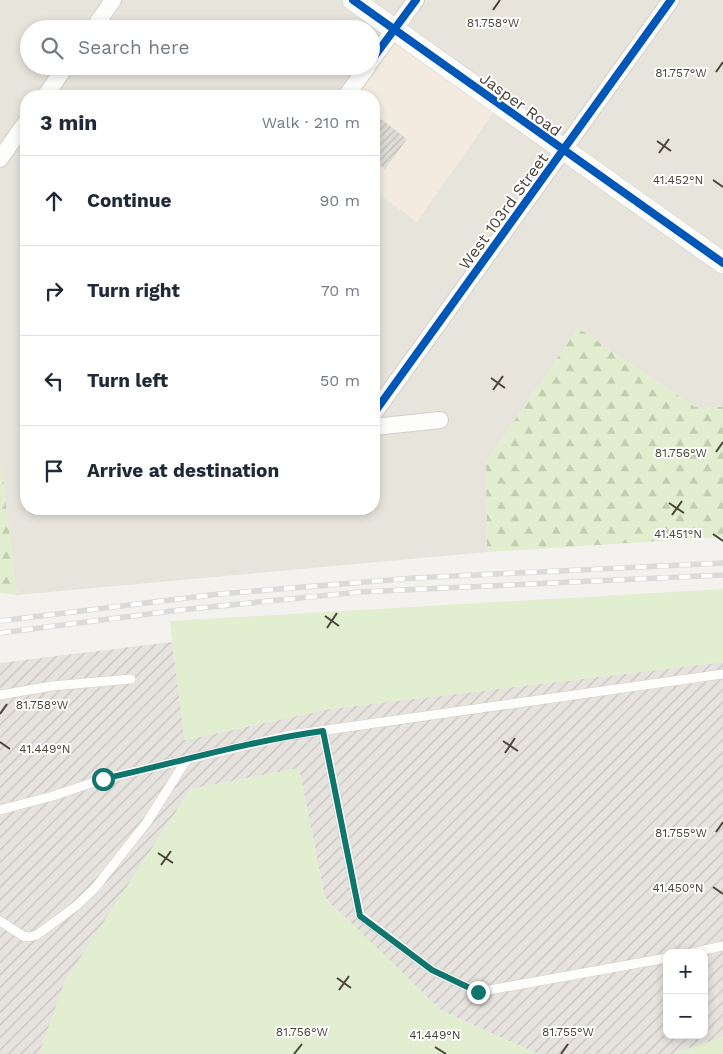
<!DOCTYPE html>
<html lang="en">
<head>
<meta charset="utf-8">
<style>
  body { margin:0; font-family:"Work Sans",sans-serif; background:#f6f6f7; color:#1f2937 }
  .controls { position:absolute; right:15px; bottom:15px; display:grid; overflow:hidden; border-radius:10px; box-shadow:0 2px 8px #0003 }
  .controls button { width:45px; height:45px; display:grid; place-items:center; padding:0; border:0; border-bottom:1px solid #e0e1e3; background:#fff; color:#1f2937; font:25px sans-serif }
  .stop { position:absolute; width:15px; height:15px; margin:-11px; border:4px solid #0f766e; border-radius:50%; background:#fff }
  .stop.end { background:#0f766e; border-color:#fff; box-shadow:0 1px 5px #0008 }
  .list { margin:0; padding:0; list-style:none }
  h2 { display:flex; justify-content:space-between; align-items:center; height:65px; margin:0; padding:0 20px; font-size:21px }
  h2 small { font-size:16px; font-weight:400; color:#747a83 }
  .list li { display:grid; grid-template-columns:32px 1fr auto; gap:15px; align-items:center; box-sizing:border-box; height:90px; padding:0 20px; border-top:1px solid #e0e1e3 }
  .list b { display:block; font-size:19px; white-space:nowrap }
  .list em { font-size:16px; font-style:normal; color:#747a83 }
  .icon { flex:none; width:28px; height:28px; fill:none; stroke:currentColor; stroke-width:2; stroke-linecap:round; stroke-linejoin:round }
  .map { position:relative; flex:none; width:723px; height:1054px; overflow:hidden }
  .search { position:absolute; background:#fff; box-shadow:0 2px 8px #0003; left:20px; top:20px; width:360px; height:55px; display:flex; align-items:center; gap:12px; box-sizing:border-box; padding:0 18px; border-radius:28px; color:#747a83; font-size:19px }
  .panel { position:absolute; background:#fff; box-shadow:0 2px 8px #0003; left:20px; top:90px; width:360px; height:425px; border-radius:20px }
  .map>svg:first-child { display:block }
  .residential { fill:#e7e4dc; fill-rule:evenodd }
  .commercial { fill:#f3ebdf }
  .industrial { fill:url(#industrial-furrows); fill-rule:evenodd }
  .grass { fill:#e1eecf }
  .forest { fill:url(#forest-firs) }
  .building { fill:url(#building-hatch) }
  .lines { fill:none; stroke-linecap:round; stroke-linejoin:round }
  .service-casing { stroke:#d2d0cb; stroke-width:10 }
  .minor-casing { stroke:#d2d0cb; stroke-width:18 }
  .tertiary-casing { stroke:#d2d0cb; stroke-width:22 }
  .service { stroke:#fdfdfc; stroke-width:9 }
  .minor { stroke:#fdfdfc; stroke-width:16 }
  .tertiary { stroke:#fdfdfc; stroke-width:21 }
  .rail-casing { stroke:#dbdbda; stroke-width:5.5 }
  .rail { stroke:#fff; stroke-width:4; stroke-dasharray:11; stroke-linecap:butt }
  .cycleway-casing { stroke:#fff; stroke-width:11 }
  .cycleway { stroke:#0057b8; stroke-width:8 }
  .route { stroke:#0f766e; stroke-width:6 }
  .ticks { fill:none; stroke:#4b4439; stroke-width:2 }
  .labels { text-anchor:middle; stroke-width:4; stroke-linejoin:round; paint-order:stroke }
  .street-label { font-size:16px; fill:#4b4439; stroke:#fff }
  .ticks-label { font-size:12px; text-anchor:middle; fill:#4b4439; stroke:#fff; stroke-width:4; stroke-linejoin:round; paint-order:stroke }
</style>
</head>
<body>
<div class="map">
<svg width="723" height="1054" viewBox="0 0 723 1054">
  <defs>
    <pattern id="industrial-furrows" width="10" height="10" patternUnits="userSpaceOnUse" patternTransform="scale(1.25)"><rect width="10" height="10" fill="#e6e2de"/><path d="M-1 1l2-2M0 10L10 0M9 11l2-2" fill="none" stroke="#c7c3bf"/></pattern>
    <pattern id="forest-firs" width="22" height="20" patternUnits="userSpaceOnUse" patternTransform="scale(1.25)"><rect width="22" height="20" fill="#e1eecf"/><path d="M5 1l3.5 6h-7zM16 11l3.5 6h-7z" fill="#c3cdb2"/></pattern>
    <pattern id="building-hatch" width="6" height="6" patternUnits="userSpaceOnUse" patternTransform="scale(1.25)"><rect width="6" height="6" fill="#dedbd6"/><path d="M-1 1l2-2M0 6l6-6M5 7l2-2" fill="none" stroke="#c0bdb8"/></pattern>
  </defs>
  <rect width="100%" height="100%" fill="#f4f2ee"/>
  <path class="residential" d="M0,0H723V407H695L578,328L486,462L487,552L17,595L1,465H0ZM29,29H371V66H29ZM26,96H374V509H26Z"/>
  <path class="commercial" d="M394,41L494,112L417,222L374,191V96H355Z"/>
  <path class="industrial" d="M172,642L185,740L329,709L723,662V1037L673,1054H538L442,1011L325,898L299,768L191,789L65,981L39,1054H0V663ZM667,953H704V1035H667Z"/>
  <path class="grass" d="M723,589V662L329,709L184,740L170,621Z
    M299,768L325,898L442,1011L538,1054H39L65,981L191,789Z
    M723,1037V1054H673Z"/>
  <path class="forest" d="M578,328L695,407H723V537L487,552L486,462Z
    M1,464L17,595L0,593V465Z"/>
  <path class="building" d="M374,114L407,139L385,169L374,161Z"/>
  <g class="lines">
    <defs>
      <path id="service" d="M0,695L52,686L131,679
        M323,731L360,915L432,970L478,992L667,958
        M0,810L53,796L103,779L291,735L723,674
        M0,921L23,936L29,937L37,935L76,906L95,888L147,822L187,759
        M691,953L723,946"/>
      <path id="minor" d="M93,29L113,0
        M371,61L416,0
        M45,96L66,66
        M346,96L368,66
        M0,159L26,122
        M374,413L671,0
        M374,427L440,420"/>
      <path id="tertiary" d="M353,0L723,263"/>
    </defs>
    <use href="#service" class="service-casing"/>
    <use href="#minor" class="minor-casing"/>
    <use href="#tertiary" class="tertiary-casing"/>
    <use href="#service" class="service"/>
    <use href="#minor" class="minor"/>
    <use href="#tertiary" class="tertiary"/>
    <defs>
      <path id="rail" d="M0,621L219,594L414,578L723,563
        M0,633L180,610L360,592L723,575"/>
    </defs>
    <use href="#rail" class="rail-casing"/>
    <use href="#rail" class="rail"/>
    <defs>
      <path id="cycleway" d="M353,0L723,263
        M371,61L416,0
        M374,413L671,0"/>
    </defs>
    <use href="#cycleway" class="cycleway-casing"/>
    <use href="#cycleway" class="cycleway"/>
  </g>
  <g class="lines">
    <path class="route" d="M103,779C176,763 249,741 323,731L360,916L432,970L478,992"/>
  </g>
  <path class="ticks" d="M493,10L500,0M716,72L723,62M657,141L671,151M659,153L669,139M713,180L723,187M491,378L505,388M493,390L503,376M716,452L723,442M669,503L684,513M672,515L682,501M713,534L723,541M325,616L339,626M327,628L337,613M0,714L7,704M503,741L518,751M0,742L10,749M505,753L515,738M716,832L723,822M158,853L173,863M161,865L171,851M713,887L723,894M337,978L351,988M339,990L349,976M435,1047L446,1054M294,1054L302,1044M561,1054L568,1044"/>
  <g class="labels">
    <g class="street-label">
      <text transform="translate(521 104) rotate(36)" y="6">Jasper Road</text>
      <text transform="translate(503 211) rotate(-54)" y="6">West 103rd Street</text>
    </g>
  </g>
  <g class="ticks-label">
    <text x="493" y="27">81.758°W</text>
    <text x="681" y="77">81.757°W</text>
    <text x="678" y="184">41.452°N</text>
    <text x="681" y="457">81.756°W</text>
    <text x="678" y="538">41.451°N</text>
    <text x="42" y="709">81.758°W</text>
    <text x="45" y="753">41.449°N</text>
    <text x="681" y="837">81.755°W</text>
    <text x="678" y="892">41.450°N</text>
    <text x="302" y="1036">81.756°W</text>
    <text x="568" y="1036">81.755°W</text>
    <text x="435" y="1039">41.449°N</text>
  </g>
</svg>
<div class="controls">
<button>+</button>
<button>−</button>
</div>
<div class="stop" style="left:103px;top:779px"></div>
<div class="stop end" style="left:478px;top:992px"></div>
<div class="search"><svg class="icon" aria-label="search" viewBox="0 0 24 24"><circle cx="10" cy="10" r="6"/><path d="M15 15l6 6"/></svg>Search here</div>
<section class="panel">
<h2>3 min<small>Walk · 210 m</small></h2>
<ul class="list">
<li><svg class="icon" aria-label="ahead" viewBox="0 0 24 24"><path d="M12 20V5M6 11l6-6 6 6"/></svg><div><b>Continue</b></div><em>90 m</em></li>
<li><svg class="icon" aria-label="right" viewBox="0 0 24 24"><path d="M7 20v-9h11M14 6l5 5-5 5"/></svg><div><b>Turn right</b></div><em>70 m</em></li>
<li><svg class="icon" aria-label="left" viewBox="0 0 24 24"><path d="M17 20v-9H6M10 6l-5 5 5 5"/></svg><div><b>Turn left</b></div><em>50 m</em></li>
<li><svg class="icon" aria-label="arrive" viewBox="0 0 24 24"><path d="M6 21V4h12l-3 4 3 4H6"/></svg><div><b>Arrive at destination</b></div></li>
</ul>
</section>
</div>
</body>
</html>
